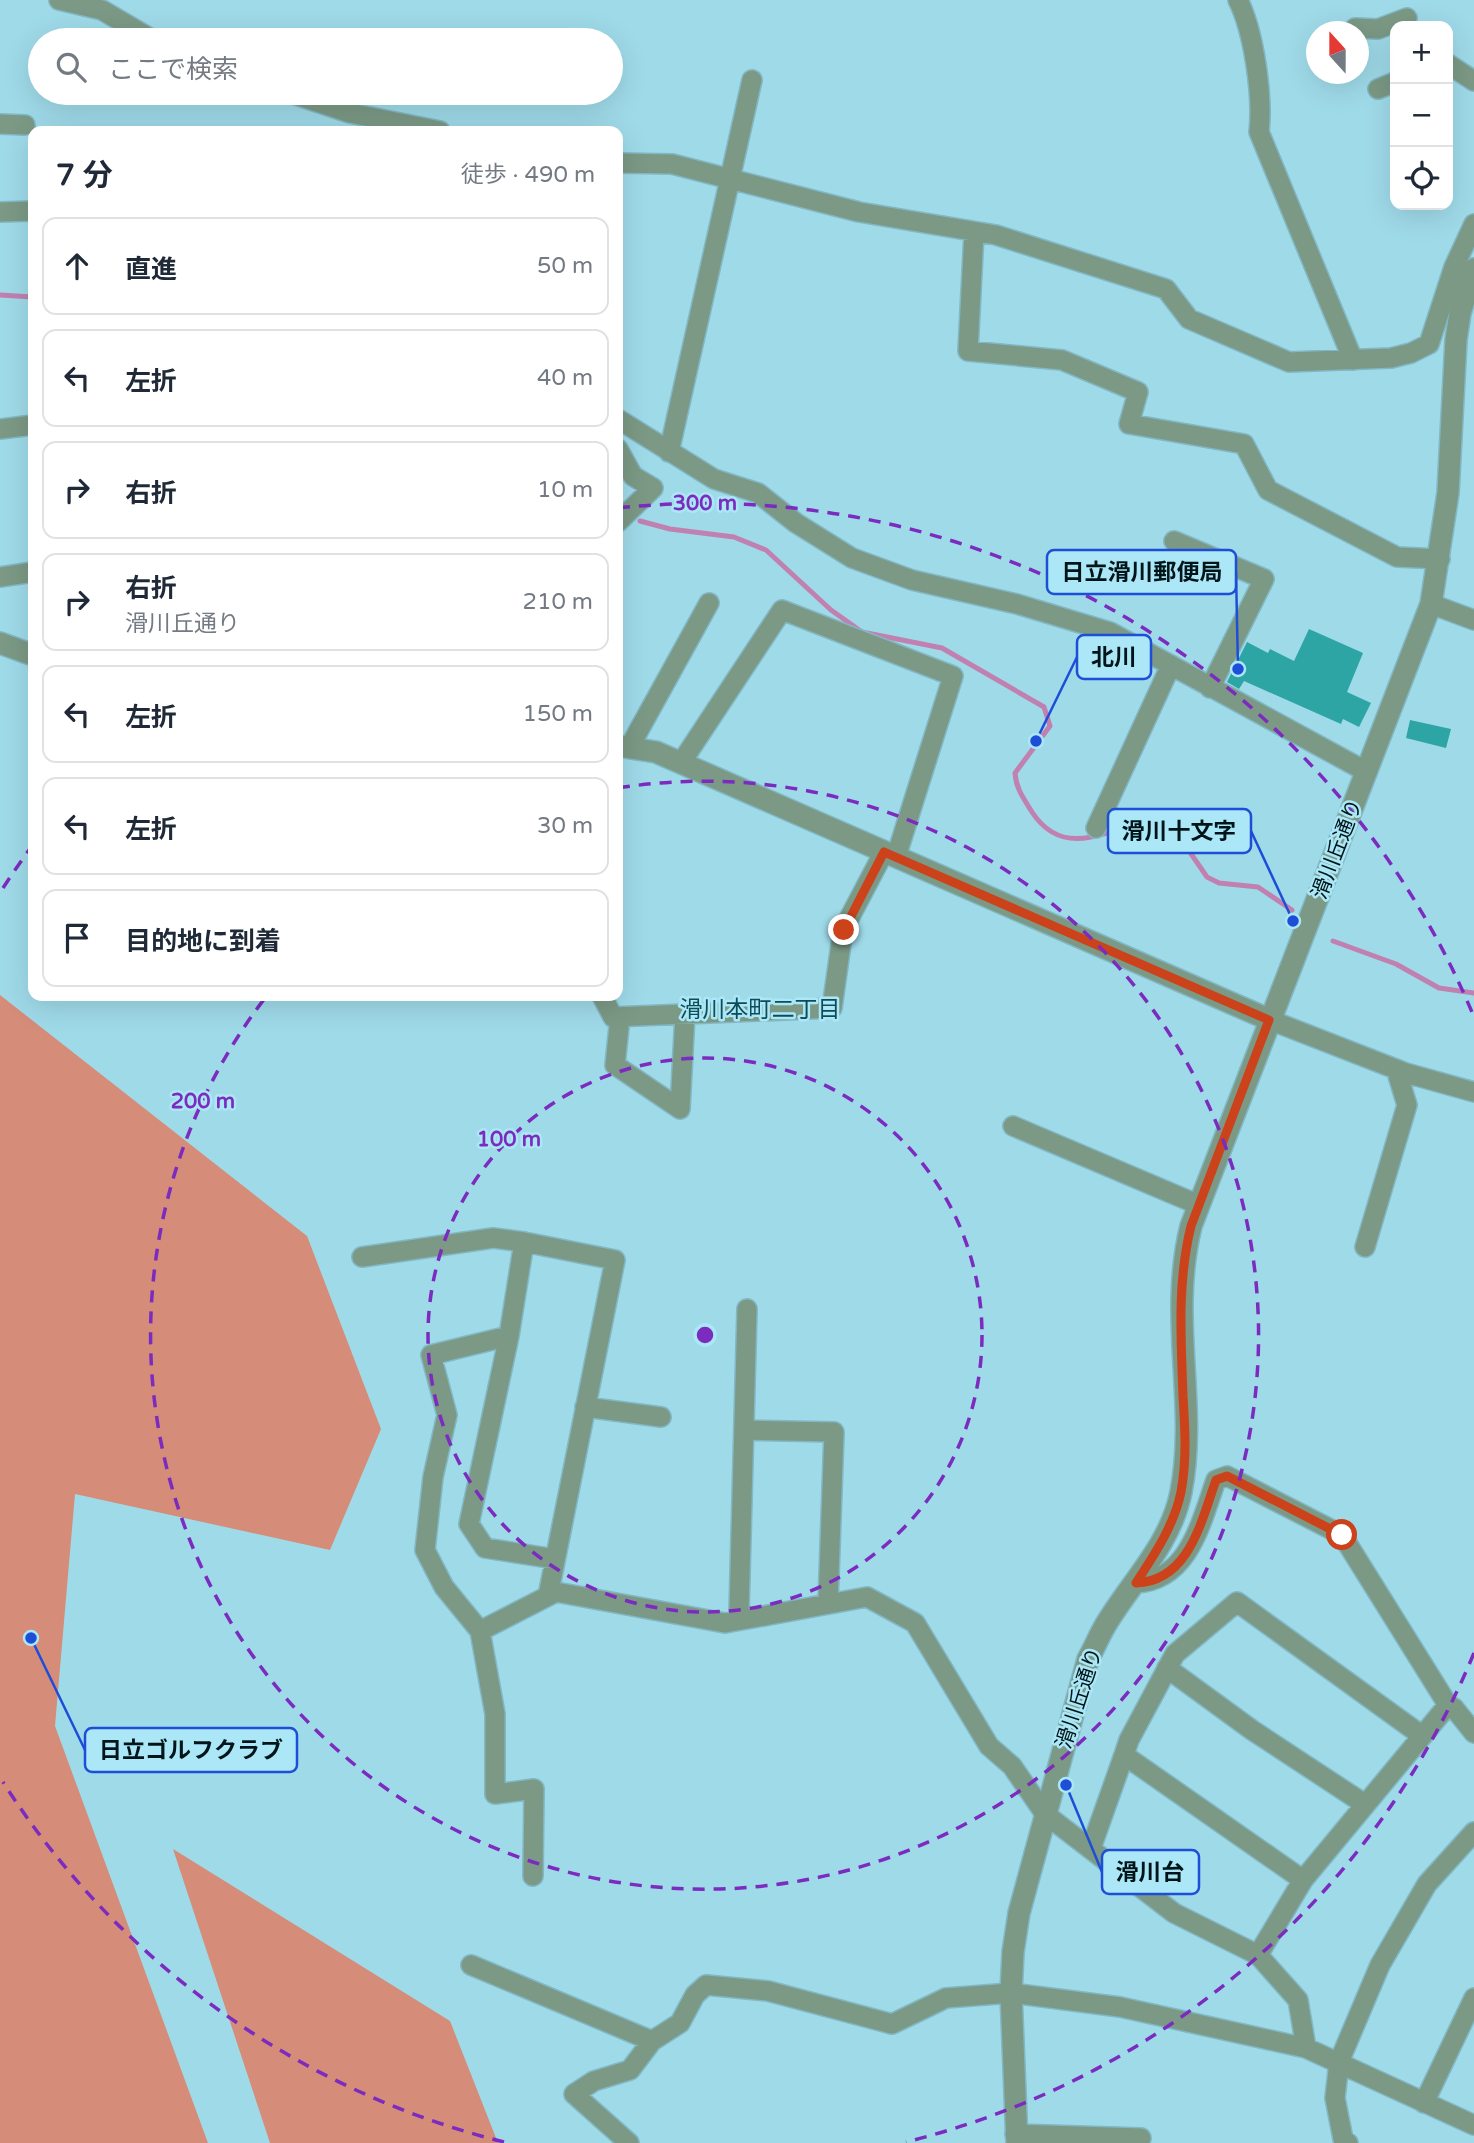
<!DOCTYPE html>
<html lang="ja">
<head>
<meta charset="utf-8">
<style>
  body { margin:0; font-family:"Varela Round","Noto Sans JP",sans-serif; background:#f6f6f7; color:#1f2937 }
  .controls { position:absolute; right:21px; top:21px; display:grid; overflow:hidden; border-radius:14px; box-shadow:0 7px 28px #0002 }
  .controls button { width:63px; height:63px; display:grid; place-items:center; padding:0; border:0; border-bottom:2px solid #e0e1e3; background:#fff; color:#1f2937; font:35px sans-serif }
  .compass { position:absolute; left:1306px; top:21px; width:63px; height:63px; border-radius:50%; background:#fff; box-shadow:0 7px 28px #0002; rotate:339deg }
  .stop { position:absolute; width:21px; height:21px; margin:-16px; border:5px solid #cb421b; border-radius:50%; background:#fff }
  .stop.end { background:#cb421b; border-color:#fff; box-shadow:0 2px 7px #0008 }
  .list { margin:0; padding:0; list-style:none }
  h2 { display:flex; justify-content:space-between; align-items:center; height:91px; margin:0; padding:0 28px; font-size:30px }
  h2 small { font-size:23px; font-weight:400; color:#747a83 }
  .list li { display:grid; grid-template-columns:46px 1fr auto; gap:21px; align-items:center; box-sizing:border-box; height:98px; margin:0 14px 14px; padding:0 14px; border:2px solid #e0e1e3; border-radius:14px }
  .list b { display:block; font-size:26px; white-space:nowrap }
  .list p { margin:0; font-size:23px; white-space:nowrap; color:#747a83 }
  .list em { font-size:23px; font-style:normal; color:#747a83 }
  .icon { flex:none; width:38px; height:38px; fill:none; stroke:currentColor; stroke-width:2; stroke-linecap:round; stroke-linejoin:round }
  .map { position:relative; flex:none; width:1474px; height:2143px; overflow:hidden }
  .search { position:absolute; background:#fff; box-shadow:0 7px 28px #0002; left:28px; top:28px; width:595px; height:77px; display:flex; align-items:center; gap:18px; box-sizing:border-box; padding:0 24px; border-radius:38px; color:#747a83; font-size:26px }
  .panel { position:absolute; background:#fff; box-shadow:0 7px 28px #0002; left:28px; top:126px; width:595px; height:875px; border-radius:14px }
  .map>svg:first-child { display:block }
  .green { fill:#d58c79 }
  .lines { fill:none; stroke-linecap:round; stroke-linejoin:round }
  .stream { stroke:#c081b1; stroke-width:5 }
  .building { fill:#2da5a5 }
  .minor-casing { stroke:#82b7c4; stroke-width:22 }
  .tertiary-casing { stroke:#82b7c4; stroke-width:24 }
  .minor { stroke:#7b9985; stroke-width:19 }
  .tertiary { stroke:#7b9985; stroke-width:21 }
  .route { stroke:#cb421b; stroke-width:9 }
  .ring { fill:none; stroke:#7b2cbf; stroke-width:3.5; stroke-dasharray:12 9 }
  .labels { text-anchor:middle; stroke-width:5; stroke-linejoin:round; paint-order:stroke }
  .street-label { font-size:21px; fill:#00151a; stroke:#abe7f6 }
  .neighbourhood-label { font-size:23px; fill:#0d4d5a; stroke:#abe7f6 }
  .centre { fill:#7b2cbf; stroke:#abe7f6; stroke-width:3.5 }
  .ring-label { font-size:21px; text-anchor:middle; font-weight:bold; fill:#7b2cbf; stroke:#abe7f6; stroke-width:5; stroke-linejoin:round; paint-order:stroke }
  .leader { fill:none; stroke:#1d4ed8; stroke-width:2.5 }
  .callout-dot { fill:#1d4ed8; stroke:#abe7f6; stroke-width:2.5 }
  .callout { fill:#abe7f6; stroke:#1d4ed8; stroke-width:2.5 }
  .callout-label { font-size:23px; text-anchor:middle; font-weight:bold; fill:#00151a }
</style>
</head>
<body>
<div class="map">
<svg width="1474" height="2143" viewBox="0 0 1474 2143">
  <rect width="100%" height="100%" fill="#9fdae9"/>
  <path class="green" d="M0,995L307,1236L381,1429L330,1550L75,1494L55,1726L208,2143H0Z
    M173,1849L450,2021L498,2143H270Z"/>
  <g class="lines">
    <path class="stream" d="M0,295L33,297
      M640,521L670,529L734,537L766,550L831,610L862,632L942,648L1044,707L1050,726L1015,773C1016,789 1024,799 1032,812C1064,861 1110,830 1154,816H1165L1207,877L1219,883L1258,887L1292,910
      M1333,941L1396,964L1439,988L1474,993"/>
  </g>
  <path class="building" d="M1309,629L1363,653L1347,692L1371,703L1359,727L1343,719L1341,724L1244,681L1239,689L1227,682L1247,642L1268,653L1270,649L1294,661Z
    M1410,720L1451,729L1446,748L1406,738Z"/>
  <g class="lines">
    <defs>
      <path id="minor" d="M59,0L102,10L153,40
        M1238,0C1254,32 1263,96 1259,132L1353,360
        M1355,28L1378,29L1407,18
        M1448,64L1474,81
        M1378,89L1395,82
        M290,93L350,113L440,131
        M0,124L25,125
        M618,163L672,164L859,212L996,235L1166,289L1189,319L1289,362L1391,358L1411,353L1429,344L1454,267L1473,271
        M0,212L33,211
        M974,232L968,351L1062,360L1138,392L1129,424L1244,444L1268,490L1397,557L1440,559
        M1454,267L1474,224
        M618,419L714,479L758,493L796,523L852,558L912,580L1017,604L1110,632L1367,772
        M0,429L33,425
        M618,449L633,476L653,488L618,522
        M669,452L752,80
        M1174,541L1264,579L1210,688
        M0,577L33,572
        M1431,604L1474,620
        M629,748L709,603
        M681,763L782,610L953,676L896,857
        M1096,828L1170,667
        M602,996L613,1017L832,1008L843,930L884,852
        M620,1017L615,1065L680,1109L685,1014
        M1270,1020L1406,1073L1474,1092
        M1013,1126L1199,1205
        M1365,1247L1407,1105L1396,1069
        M362,1257L493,1238L524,1242
        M509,1336L469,1524L485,1548L555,1559
        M585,1407L661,1417
        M744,1430L834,1432L828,1604
        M1136,1583C1189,1580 1201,1522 1216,1480L1227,1476L1342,1535L1448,1705
        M739,1612L747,1309
        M480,1631L444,1587L425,1550L433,1477L447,1415L431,1355L509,1336L524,1242L615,1260L548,1596
        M1167,1668L1252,1730L1363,1803
        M1091,1848L1124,1755
        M533,1876L534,1789L495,1794V1714L480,1631L556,1592L725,1623L867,1597L915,1623L989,1746L1012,1766L1045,1814L1174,1913L1258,1955L1298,2000L1306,2048
        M1303,1880L1124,1755L1129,1740L1175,1654L1237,1602L1421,1735
        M1258,1955L1303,1880L1448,1705L1454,1708L1474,1733
        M471,1965L652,2041L680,2023L695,1995L706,1985L768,1991L892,2024L946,1998L1011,1993L1120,2007L1306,2048L1474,2125
        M1424,2103L1474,1998
        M1015,2134L1141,2138
        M629,2143L574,2094L594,2081L630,2070L652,2041
        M1348,2143L1343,2139L1335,2098L1339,2062L1380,1965L1427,1884L1474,1832"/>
      <path id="tertiary" d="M0,643L33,655
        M618,746L656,752L1270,1020
        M1017,2143L1011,1993L1013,1952L1019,1913L1088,1659C1095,1647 1100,1633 1108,1621C1134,1579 1171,1543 1181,1492C1198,1404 1168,1319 1191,1226L1431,604L1448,493L1456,340L1460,313L1474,269"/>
    </defs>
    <use href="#minor" class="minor-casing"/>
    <use href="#tertiary" class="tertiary-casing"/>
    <use href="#minor" class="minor"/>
    <use href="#tertiary" class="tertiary"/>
  </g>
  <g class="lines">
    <path class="route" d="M844,930L884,852L1269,1020L1191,1226C1177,1283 1181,1338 1183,1396C1185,1429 1187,1460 1181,1492C1174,1526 1154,1555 1136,1583C1189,1581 1201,1522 1216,1480L1227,1476L1342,1535"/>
  </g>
  <g class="ring">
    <circle cx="705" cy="1335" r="277"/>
    <path d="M618 788A554 554 0 1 1 265 998"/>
    <path d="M1474 1653A832 832 0 0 1 906 2142M504 2142A832 832 0 0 1 3 1782M3 888A832 832 0 0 1 32 846M618 508A832 832 0 0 1 1474 1017"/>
  </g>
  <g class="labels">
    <g class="street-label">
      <text transform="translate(1337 849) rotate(-69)" y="7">滑川丘通り</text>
      <text transform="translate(1079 1698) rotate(-72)" y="7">滑川丘通り</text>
    </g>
    <g class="neighbourhood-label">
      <text x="760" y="1017">滑川本町二丁目</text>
    </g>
  </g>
  <circle cx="705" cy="1335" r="10" class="centre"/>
  <g class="ring-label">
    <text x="705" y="510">300 m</text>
    <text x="203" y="1108">200 m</text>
    <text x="509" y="1146">100 m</text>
  </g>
  <path class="leader" d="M1238 669L1236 572M1036 741L1077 657M1293 921L1251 831M31 1638L85 1750M1066 1785L1102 1872"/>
  <g class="callout-dot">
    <circle cx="1238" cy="669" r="7"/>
    <circle cx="1036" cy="741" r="7"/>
    <circle cx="1293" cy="921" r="7"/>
    <circle cx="31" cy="1638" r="7"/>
    <circle cx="1066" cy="1785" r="7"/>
  </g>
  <g class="callout">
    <rect x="1047" y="550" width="189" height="44" rx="7"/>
    <rect x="1077" y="635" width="74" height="44" rx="7"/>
    <rect x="1108" y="809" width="143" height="44" rx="7"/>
    <rect x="85" y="1728" width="212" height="44" rx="7"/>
    <rect x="1102" y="1850" width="97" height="44" rx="7"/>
  </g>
  <g class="callout-label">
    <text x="1142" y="580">日立滑川郵便局</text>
    <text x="1114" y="665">北川</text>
    <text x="1179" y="839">滑川十文字</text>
    <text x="191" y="1758">日立ゴルフクラブ</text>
    <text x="1150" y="1880">滑川台</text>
  </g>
</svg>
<div class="controls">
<button>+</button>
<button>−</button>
<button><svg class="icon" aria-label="locate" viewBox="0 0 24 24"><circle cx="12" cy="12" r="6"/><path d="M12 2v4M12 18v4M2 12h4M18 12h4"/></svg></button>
</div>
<svg class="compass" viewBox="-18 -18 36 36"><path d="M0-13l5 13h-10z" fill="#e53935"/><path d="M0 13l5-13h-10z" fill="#747a83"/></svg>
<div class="stop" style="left:1342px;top:1535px"></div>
<div class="stop end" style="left:844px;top:930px"></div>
<div class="search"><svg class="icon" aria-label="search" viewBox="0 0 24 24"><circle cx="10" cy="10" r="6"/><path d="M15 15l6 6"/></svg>ここで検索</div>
<section class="panel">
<h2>7 分<small>徒歩 · 490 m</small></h2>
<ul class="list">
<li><svg class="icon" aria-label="ahead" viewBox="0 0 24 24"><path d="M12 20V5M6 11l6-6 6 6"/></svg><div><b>直進</b></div><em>50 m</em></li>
<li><svg class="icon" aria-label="left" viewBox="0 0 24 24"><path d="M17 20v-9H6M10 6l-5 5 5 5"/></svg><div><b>左折</b></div><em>40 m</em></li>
<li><svg class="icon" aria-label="right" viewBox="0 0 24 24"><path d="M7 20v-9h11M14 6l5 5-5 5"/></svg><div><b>右折</b></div><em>10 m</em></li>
<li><svg class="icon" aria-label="right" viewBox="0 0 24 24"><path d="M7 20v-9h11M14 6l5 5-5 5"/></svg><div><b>右折</b><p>滑川丘通り</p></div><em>210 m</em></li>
<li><svg class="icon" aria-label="left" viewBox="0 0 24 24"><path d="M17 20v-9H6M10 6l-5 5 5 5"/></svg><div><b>左折</b></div><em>150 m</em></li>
<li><svg class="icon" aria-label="left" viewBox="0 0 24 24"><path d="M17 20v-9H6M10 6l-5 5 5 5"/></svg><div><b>左折</b></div><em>30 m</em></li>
<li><svg class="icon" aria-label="arrive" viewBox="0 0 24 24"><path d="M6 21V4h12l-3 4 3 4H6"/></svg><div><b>目的地に到着</b></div></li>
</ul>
</section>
</div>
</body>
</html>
